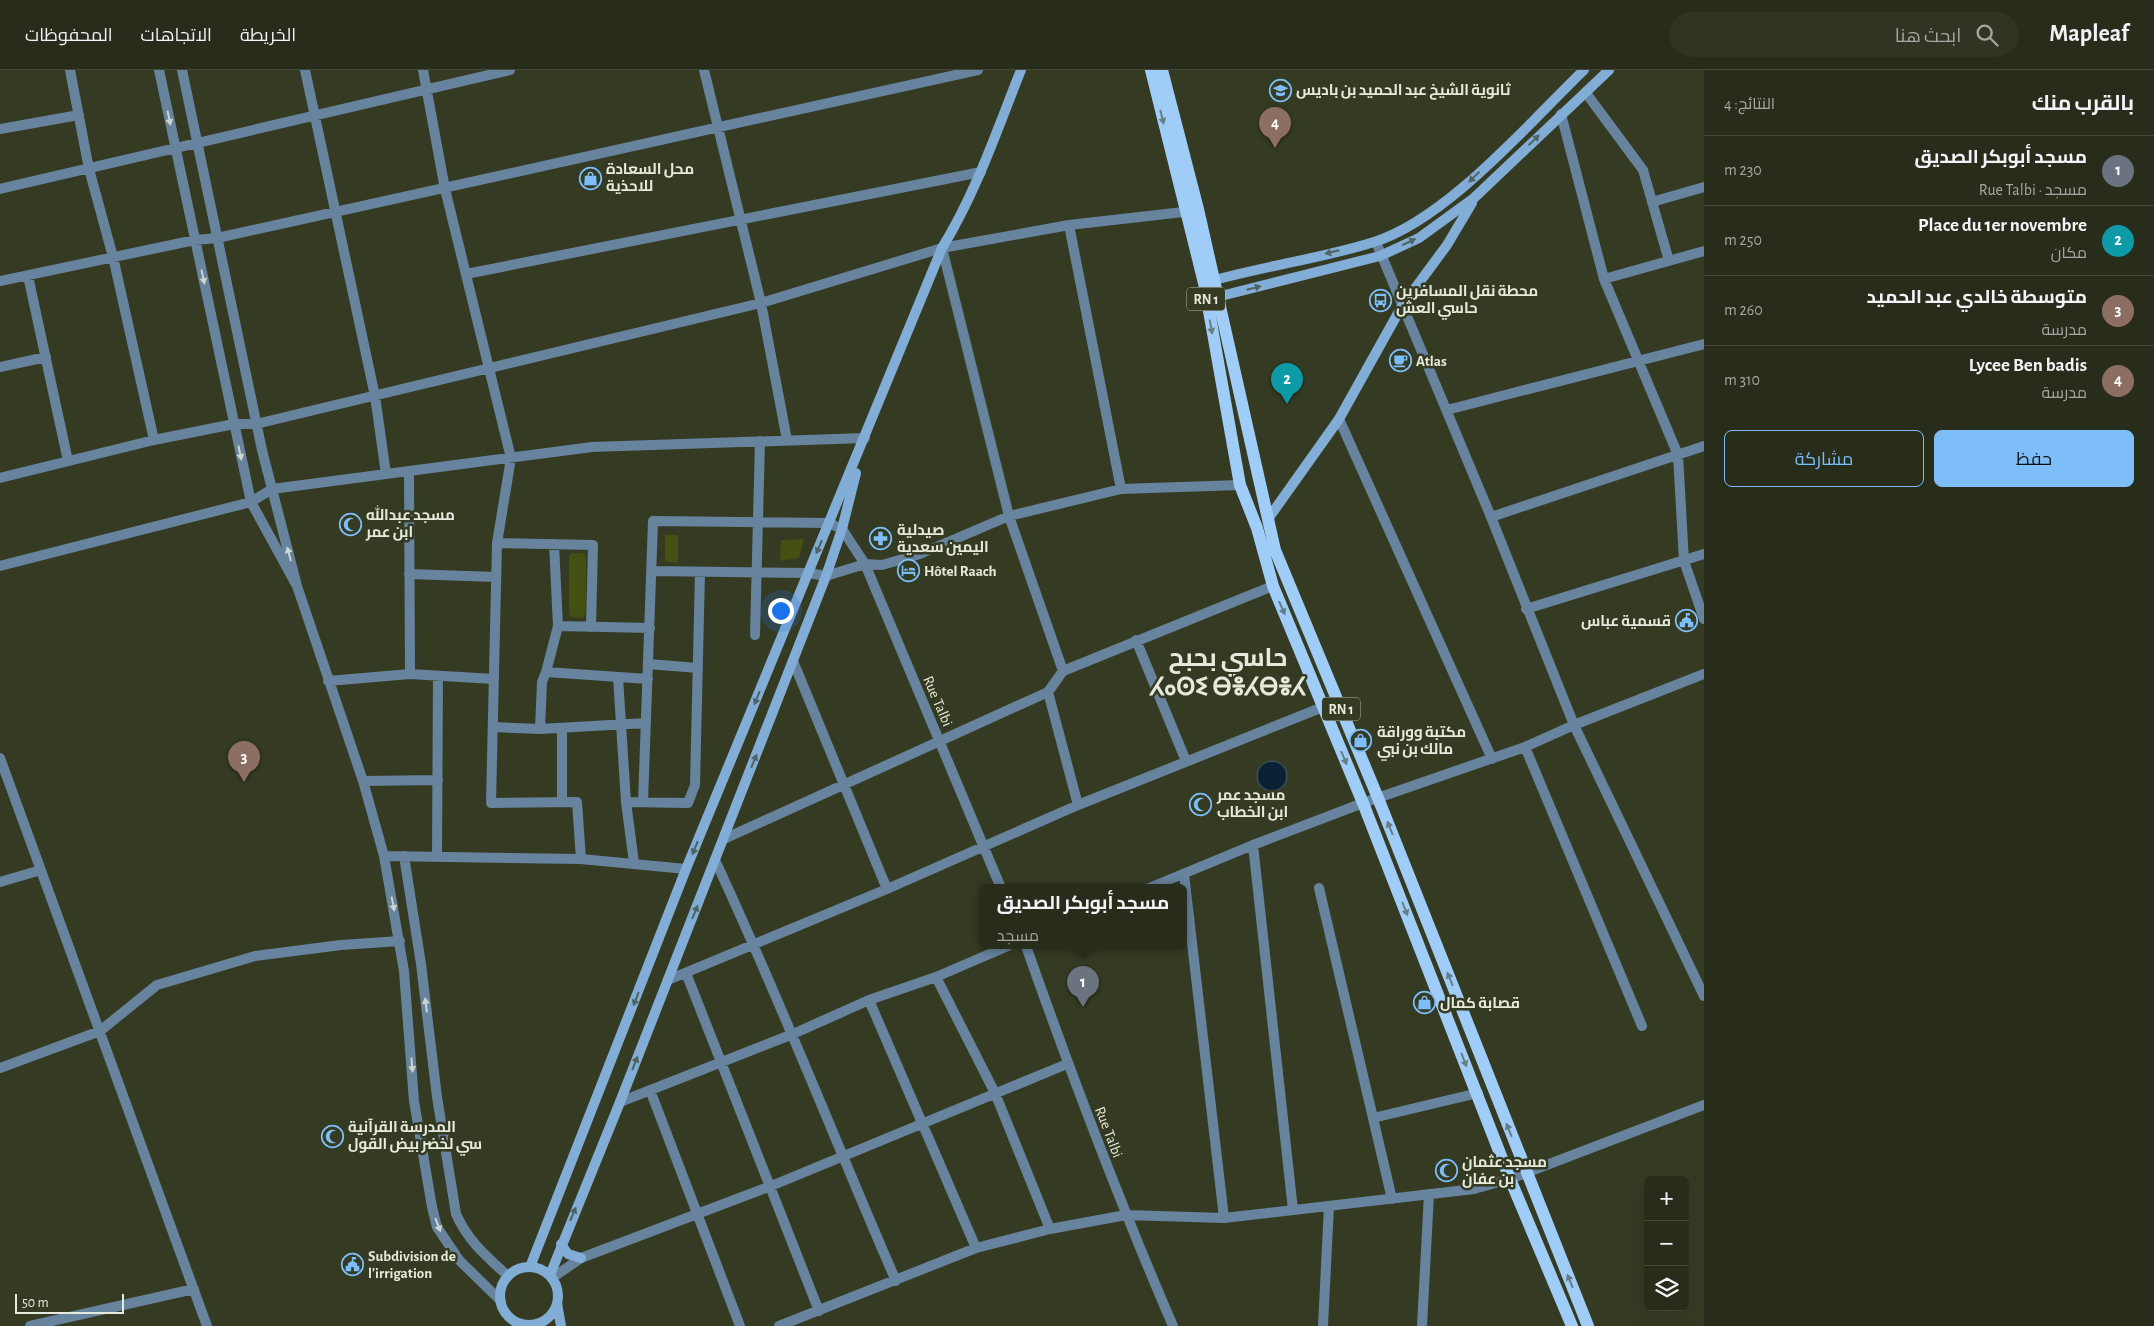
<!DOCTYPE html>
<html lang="ar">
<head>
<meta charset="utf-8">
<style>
  body { margin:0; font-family:"Alegreya Sans",Cairo,"Noto Sans Tifinagh",sans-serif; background:#303423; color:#f1f3f6; direction:rtl }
  .controls { position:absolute; right:15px; bottom:15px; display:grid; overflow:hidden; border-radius:8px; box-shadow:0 5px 20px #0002 }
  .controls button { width:45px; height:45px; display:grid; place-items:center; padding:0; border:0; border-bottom:1px solid #444839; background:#282c1a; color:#f1f3f6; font:25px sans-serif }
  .scale { position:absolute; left:15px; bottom:12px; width:109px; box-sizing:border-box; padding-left:5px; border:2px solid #e6eadc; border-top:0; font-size:14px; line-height:18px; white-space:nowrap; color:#e6eadc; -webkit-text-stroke:4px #353b23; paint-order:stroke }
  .you { position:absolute; left:780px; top:540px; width:18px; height:18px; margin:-12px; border:4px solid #fff; border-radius:50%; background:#1a73e8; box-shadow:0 0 0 8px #1a73e833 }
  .badge { display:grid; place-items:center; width:32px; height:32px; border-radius:50%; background:#7dbef9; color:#fff; font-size:16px; font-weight:700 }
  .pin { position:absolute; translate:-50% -41px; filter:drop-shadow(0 1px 2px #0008) }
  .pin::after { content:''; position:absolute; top:26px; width:18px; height:15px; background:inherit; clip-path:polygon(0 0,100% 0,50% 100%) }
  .popup { position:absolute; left:979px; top:814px; width:208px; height:65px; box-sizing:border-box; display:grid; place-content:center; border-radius:8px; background:#282c1a; filter:drop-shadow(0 1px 4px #0005); font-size:16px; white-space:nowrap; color:#a5a7a2 }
  .popup b { font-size:19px; color:#f1f3f6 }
  .popup::after { content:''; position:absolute; left:50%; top:100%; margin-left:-10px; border:10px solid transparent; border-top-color:#282c1a }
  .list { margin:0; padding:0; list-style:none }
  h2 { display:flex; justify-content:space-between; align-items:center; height:65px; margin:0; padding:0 20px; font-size:21px }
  h2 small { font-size:16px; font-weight:400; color:#a5a7a2 }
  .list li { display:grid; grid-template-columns:32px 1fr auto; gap:15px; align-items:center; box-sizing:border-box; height:70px; padding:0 20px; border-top:1px solid #444839 }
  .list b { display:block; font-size:19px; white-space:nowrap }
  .list p { margin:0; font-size:16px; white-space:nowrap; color:#a5a7a2 }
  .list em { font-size:16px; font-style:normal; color:#a5a7a2 }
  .actions { display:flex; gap:10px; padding:15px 20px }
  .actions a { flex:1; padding:11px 0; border:1px solid #7dbef9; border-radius:8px; text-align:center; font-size:18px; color:#7dbef9 }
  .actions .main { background:#7dbef9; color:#111 }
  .icon { flex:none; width:28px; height:28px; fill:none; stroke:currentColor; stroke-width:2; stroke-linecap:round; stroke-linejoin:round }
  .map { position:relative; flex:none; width:1704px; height:1256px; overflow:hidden; direction:ltr }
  header { display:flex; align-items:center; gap:30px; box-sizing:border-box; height:70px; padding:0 25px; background:#282c1a; border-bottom:1px solid #444839 }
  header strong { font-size:24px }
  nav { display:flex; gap:28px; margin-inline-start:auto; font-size:18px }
  .search { width:350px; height:45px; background:#303423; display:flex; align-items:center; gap:12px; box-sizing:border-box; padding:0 18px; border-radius:28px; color:#a5a7a2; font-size:19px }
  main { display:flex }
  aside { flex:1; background:#282c1a }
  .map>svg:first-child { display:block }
  .green { fill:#444f12 }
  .water { fill:#0a2033; stroke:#4c5d66 }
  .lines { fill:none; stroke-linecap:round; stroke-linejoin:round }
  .street { stroke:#67839e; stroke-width:10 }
  .secondary { stroke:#81add7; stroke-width:10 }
  .primary { stroke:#9fcdf8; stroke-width:12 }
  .oneway { fill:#657d83 }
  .oneway2 { fill:#cdd5d0 }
  .oneway3 { fill:#506362 }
  .labels { text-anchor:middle; stroke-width:5; stroke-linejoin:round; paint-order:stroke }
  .shield { fill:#353b23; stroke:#b1b6a4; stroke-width:1 }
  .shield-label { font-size:14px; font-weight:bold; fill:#e6eadc }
  .poi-label { font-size:15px; font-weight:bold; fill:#e6eadc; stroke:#353b23; text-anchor:start }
  .street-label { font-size:15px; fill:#e6eadc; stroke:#353b23 }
  .town-label { font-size:25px; font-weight:bold; fill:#e6eadc; stroke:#353b23 }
</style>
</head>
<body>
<header>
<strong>Mapleaf</strong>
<div class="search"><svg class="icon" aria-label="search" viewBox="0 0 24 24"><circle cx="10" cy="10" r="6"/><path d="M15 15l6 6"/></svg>ابحث هنا</div>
<nav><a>الخريطة</a><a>الاتجاهات</a><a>المحفوظات</a></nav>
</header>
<main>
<aside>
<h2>بالقرب منك<small>النتائج: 4</small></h2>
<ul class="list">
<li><span class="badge" style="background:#6b7280">1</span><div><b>مسجد أبوبكر الصديق</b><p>مسجد · Rue Talbi</p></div><em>230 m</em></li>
<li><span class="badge" style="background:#0f9aa8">2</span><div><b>Place du 1er novembre</b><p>مكان</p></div><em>250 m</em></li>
<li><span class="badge" style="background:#8d6e63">3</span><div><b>متوسطة خالدي عبد الحميد</b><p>مدرسة</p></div><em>260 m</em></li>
<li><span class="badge" style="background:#8d6e63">4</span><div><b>Lycee Ben badis</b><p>مدرسة</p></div><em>310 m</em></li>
</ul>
<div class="actions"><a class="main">حفظ</a><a>مشاركة</a></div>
</aside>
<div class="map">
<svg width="1704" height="1256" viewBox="0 0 1704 1256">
  <rect width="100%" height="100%" fill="#353b23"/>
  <path class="green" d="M665,465H678V491L675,493L665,491Z
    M804,469L799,488L780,491L781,470Z
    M572,483H584L586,487V543L583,548L572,547L569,544V486Z"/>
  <path class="water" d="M1257 706a15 15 0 1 1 30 0a15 15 0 1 1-30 0Z"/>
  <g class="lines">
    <path class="street" d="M70,0L89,99L113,187L154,370
      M159,0L251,432L297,516L262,380L182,0
      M305,0L375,326L386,404
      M423,0L445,119L511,388L497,473L491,733L577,732L581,789
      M704,0L761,233L787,370
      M1586,23L1643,100L1669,191
      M1561,44L1604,209L1678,385L1684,491L1704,549
      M0,59L79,45
      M0,119L510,0
      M1652,132L1704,117
      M1069,155L1121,419
      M1376,172L1491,447L1574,655L1704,926
      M942,178L1009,446L1063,601
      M466,204L981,102
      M28,206L68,391
      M1604,209L1704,181
      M0,211L195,170L217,168L978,0
      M0,297L46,287
      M1447,340L1704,274
      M1339,349L1492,689
      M409,401L410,604
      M0,408L154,370L234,354H256L761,233L942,178L1069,155L1192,141
      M1491,447L1704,376
      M497,473L593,475L591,557
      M0,496L251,432L272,419L592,377L865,368
      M652,501L808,503L826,506L865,494L882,495L920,484L1009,446L1121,419L1240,415
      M409,504L496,507
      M297,516L363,711L384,786L404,901L414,1031L432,1137L437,1157L459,1190L501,1231
      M1526,539L1704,484
      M558,556L650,558
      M755,565L760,371
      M1136,570L1186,691
      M793,591L887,819
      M648,594L698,598
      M546,602L558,556L554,474
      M618,607L626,732L634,793
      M328,611L410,604L494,609
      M493,657L540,659L646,653
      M540,659L542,612L546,602L648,609
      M1525,677L1642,956
      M0,688L207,1256
      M363,711L438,710
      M562,732V658
      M626,732L688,733L695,715L700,502
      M643,732L653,451L829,453L842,459L865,494L1001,818
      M1078,735L1048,622L1063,601L1273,516
      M724,769L1048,622
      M1253,775L1293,1140
      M437,785L438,606
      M384,786L581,789L686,799
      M404,786L421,894L437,1027L456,1144C468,1171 486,1186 508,1206
      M715,790C780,929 835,1071 896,1211
      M1184,804L1224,1148
      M0,812L41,800
      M1149,818L1253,775L1363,733L1525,677L1574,655L1704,604
      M1319,818L1392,1129
      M1026,876C1071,1004 1119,1131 1173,1256
      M686,903L819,1241
      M936,907L995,1023L1050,1159
      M668,910L887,819L1078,735L1323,637
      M869,930L976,1178
      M0,998L100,961L157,915L255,886L341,875L400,871
      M650,1020L740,1256
      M620,1032L793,964L869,930L936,907L1008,876
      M1373,1048L1478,1023
      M552,1208L581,1188L771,1116L1067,994
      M30,1256L194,1219
      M779,1256L976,1178L1050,1159L1126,1145L1224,1148L1474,1119L1510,1109L1704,1035
      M1323,1256L1329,1136
      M1422,1256L1429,1124"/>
    <path class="secondary" d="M1208,212C1263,196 1320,189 1374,172C1447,149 1529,53 1584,0
      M1213,228L1380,186L1419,168L1474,128L1609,0
      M1268,449L1339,349L1402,236L1447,175L1472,133
      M561,1174L568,1184L581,1188
      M530,1197L686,799L942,178C976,123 997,60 1021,0
      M500 1226a29 29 0 1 1 58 0a29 29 0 1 1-58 0Z
      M550,1205L620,1032L826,506L842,459L856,403
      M557,1233L561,1256"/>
    <path class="primary" d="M1151,0L1204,213L1240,415L1257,458L1273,516L1363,733L1510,1109L1572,1256
      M1162,0L1198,139L1275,480L1378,728L1588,1256"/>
  </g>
  <defs><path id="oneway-solid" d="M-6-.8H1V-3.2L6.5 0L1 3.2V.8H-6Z" transform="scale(1.25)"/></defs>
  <g class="oneway">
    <use href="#oneway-solid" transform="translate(1162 47) rotate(76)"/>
    <use href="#oneway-solid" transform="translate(1211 257) rotate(80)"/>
    <use href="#oneway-solid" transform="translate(1282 538) rotate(66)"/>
    <use href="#oneway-solid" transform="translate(1344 688) rotate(67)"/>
    <use href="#oneway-solid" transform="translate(1390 758) rotate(-112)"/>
    <use href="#oneway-solid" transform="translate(1405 839) rotate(69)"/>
    <use href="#oneway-solid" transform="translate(1450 909) rotate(-112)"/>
    <use href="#oneway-solid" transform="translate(1464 990) rotate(69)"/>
    <use href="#oneway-solid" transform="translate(1509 1060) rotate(-112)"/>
    <use href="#oneway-solid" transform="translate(1570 1211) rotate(-112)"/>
  </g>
  <g class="oneway2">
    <use href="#oneway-solid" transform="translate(169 48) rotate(78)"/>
    <use href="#oneway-solid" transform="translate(203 207) rotate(78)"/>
    <use href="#oneway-solid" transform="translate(240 383) rotate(78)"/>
    <use href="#oneway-solid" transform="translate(289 484) rotate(-105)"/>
    <use href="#oneway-solid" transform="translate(393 834) rotate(79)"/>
    <use href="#oneway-solid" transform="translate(426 935) rotate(-97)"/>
    <use href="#oneway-solid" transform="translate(412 995) rotate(85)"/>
    <use href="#oneway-solid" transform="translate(438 1155) rotate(69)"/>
  </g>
  <g class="oneway3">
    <use href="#oneway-solid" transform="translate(1534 70) rotate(-44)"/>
    <use href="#oneway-solid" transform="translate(1474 107) rotate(136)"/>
    <use href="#oneway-solid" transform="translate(1409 172) rotate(-25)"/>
    <use href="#oneway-solid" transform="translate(1332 182) rotate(166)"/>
    <use href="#oneway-solid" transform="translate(1254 218) rotate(-14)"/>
    <use href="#oneway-solid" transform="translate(819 477) rotate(113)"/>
    <use href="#oneway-solid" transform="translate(757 628) rotate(112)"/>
    <use href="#oneway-solid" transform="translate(754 691) rotate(-68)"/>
    <use href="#oneway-solid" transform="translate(695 778) rotate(112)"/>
    <use href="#oneway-solid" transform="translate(695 842) rotate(-68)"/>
    <use href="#oneway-solid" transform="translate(636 929) rotate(111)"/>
    <use href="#oneway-solid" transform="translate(635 993) rotate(-69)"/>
    <use href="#oneway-solid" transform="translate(573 1144) rotate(-67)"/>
  </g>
  <defs>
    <symbol id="school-ring" viewBox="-11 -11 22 22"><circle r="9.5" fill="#353b23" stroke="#7dbef9" stroke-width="1.5"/><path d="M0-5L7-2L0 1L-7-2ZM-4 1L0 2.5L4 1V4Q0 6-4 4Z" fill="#7dbef9"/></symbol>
    <symbol id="shop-ring" viewBox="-11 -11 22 22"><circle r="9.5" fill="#353b23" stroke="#7dbef9" stroke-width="1.5"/><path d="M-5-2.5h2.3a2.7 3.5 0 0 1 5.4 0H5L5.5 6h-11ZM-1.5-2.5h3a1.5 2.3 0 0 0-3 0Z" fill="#7dbef9"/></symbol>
    <symbol id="bus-ring" viewBox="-11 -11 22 22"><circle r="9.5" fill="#353b23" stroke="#7dbef9" stroke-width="1.5"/><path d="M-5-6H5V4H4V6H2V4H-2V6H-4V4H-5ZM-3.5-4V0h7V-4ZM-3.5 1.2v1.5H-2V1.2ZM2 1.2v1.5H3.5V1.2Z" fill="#7dbef9"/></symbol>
    <symbol id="cafe-ring" viewBox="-11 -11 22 22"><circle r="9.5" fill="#353b23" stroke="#7dbef9" stroke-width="1.5"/><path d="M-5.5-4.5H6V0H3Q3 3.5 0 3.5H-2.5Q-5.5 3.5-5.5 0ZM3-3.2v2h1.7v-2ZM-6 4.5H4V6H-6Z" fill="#7dbef9"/></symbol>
    <symbol id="mosque-ring" viewBox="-11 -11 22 22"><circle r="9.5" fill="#353b23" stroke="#7dbef9" stroke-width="1.5"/><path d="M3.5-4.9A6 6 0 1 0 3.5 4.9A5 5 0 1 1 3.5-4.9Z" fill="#7dbef9"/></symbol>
    <symbol id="pharmacy-ring" viewBox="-11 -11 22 22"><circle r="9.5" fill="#353b23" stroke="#7dbef9" stroke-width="1.5"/><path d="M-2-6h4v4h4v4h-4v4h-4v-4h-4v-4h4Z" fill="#7dbef9"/></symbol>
    <symbol id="hotel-ring" viewBox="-11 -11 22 22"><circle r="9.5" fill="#353b23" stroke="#7dbef9" stroke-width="1.5"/><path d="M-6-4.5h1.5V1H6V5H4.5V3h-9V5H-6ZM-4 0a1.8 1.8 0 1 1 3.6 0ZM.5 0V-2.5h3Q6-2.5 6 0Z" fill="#7dbef9"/></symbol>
    <symbol id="civic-ring" viewBox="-11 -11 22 22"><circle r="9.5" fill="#353b23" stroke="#7dbef9" stroke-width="1.5"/><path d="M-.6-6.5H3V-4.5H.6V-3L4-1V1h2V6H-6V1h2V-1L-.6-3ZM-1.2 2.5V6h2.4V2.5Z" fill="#7dbef9"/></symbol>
  </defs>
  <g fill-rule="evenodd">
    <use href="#school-ring" x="1268" y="8" width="25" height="25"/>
    <use href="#shop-ring" x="578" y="96" width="25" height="25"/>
    <use href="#bus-ring" x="1368" y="218" width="25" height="25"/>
    <use href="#cafe-ring" x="1388" y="278" width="25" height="25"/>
    <use href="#mosque-ring" x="338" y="442" width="25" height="25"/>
    <use href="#pharmacy-ring" x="868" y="456" width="25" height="25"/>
    <use href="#hotel-ring" x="896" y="488" width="25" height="25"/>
    <use href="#civic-ring" x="1674" y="538" width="25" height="25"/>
    <use href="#shop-ring" x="1348" y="658" width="25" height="25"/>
    <use href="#mosque-ring" x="1188" y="722" width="25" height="25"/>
    <use href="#shop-ring" x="1412" y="920" width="25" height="25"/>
    <use href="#mosque-ring" x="320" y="1054" width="25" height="25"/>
    <use href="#mosque-ring" x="1434" y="1088" width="25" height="25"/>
    <use href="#civic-ring" x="340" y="1182" width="25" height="25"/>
  </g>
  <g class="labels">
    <g class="shield">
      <rect x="1187" y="217.5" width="38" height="23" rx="4"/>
      <rect x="1322" y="627.5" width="38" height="23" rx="4"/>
    </g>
    <g class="shield-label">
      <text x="1206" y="234">RN 1</text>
      <text x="1341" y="644">RN 1</text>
    </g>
    <g class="poi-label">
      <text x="1296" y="25">ثانوية الشيخ عبد الحميد بن باديس</text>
      <text x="606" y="104">محل السعادة<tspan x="606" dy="17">للاحذية</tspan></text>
      <text x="1396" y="226">محطة نقل المسافرين<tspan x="1396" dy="17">حاسي العش</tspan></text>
      <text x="1416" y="296">Atlas</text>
      <text x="366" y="450">مسجد عبدالله<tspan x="366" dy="17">ابن عمر</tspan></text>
      <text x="897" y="465">صيدلية<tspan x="897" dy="17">اليمين سعدية</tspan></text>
      <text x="924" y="506">Hôtel Raach</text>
      <text x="1671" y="556" text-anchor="end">قسمية عباس</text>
      <text x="1377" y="667">مكتبة ووراقة<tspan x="1377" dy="17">مالك بن نبي</tspan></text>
      <text x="1217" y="730">مسجد عمر<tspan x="1217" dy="17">ابن الخطاب</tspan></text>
      <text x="1440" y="938">قصابة كمال</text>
      <text x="348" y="1062">المدرسة القرآنية<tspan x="348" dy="17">سي لخضر بيض القول</tspan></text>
      <text x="1462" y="1097">مسجد عثمان<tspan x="1462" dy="17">بن عفان</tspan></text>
      <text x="368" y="1191">Subdivision de<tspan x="368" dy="17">l'irrigation</tspan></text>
    </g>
    <g class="street-label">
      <text transform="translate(938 631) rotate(67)" y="5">Rue Talbi</text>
      <text transform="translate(1109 1062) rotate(69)" y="5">Rue Talbi</text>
    </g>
    <g class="town-label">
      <text x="1228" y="596">حاسي بحبح<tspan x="1228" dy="29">ⵃⴰⵙⵉ ⴱⴻⵃⴱⴻⵃ</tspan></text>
    </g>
  </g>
</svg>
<div class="controls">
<button>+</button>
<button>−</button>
<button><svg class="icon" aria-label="layers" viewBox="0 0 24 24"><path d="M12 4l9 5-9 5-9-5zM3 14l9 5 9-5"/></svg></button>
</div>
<div class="scale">50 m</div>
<div class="you"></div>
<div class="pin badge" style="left:1083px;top:937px;background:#6b7280">1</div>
<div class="popup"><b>مسجد أبوبكر الصديق</b>مسجد</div>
<div class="pin badge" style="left:1287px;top:334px;background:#0f9aa8">2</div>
<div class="pin badge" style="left:244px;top:712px;background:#8d6e63">3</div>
<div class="pin badge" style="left:1275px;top:78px;background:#8d6e63">4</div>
</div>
</main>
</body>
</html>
